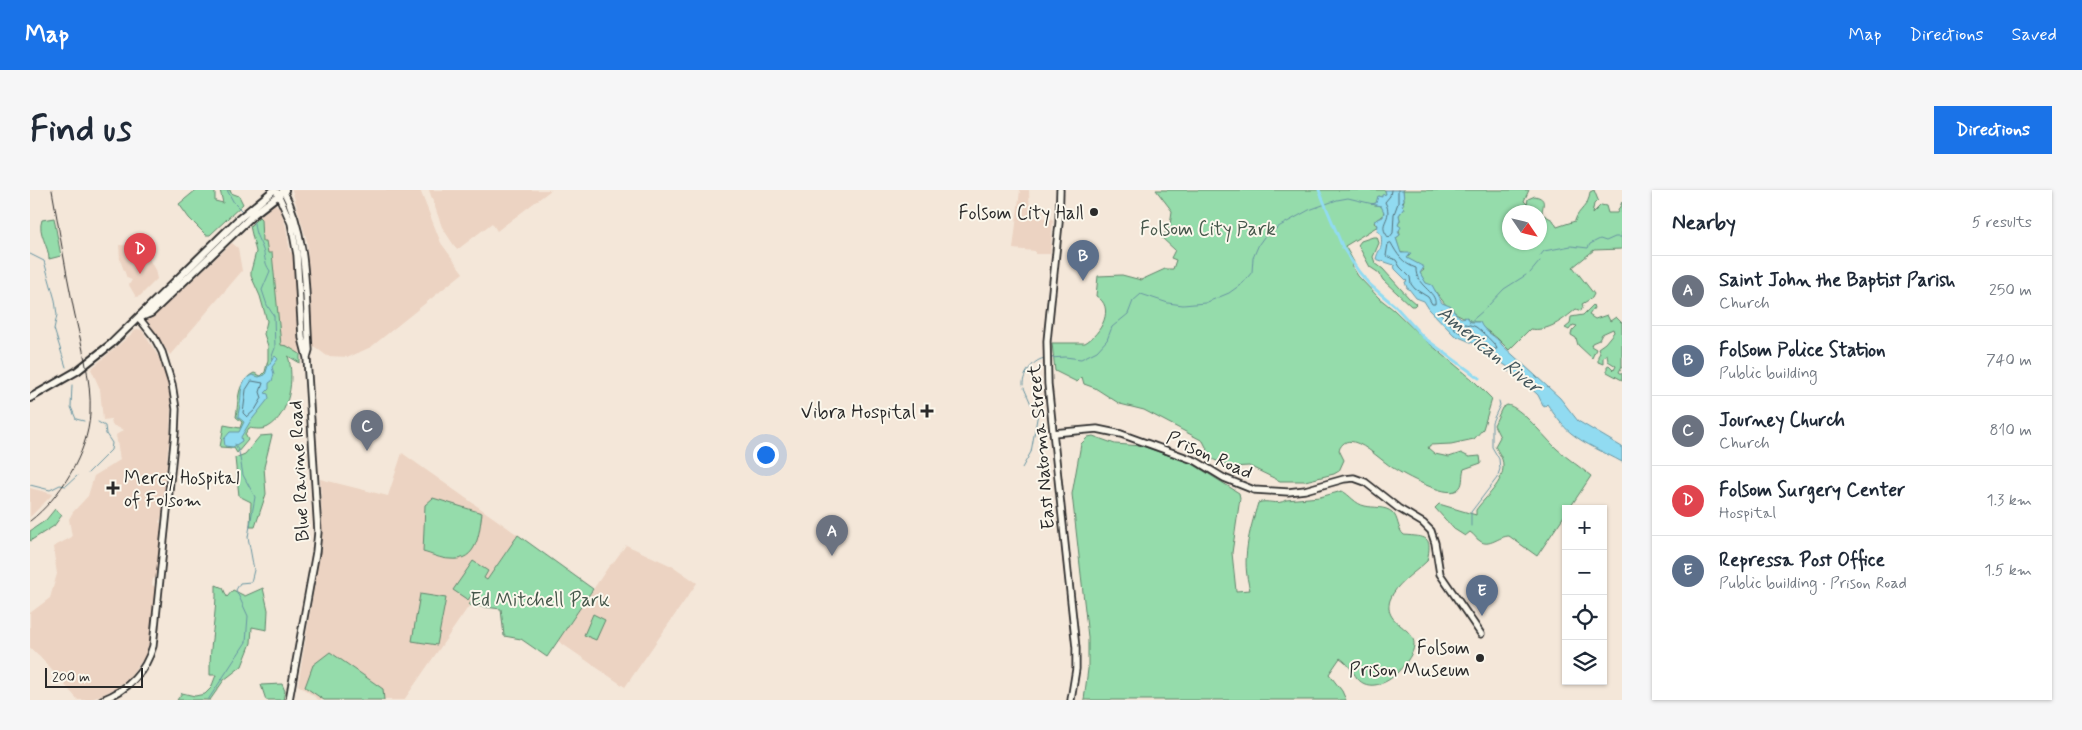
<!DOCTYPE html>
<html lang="en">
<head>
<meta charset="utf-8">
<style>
  body { margin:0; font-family:Mynerve,sans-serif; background:#f6f6f7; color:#1f2937 }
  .controls { position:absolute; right:15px; bottom:15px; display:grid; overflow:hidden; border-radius:0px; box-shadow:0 1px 4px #0004 }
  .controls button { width:45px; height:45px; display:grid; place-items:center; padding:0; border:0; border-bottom:1px solid #e0e1e3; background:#fff; color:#1f2937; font:25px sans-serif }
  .compass { position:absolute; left:1472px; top:15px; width:45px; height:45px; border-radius:50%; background:#fff; box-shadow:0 1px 4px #0004; rotate:125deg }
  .scale { position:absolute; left:15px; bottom:12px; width:98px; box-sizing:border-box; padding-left:5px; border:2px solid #2b2b2b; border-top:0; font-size:14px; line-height:18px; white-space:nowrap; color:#2b2b2b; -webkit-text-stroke:4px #fbf7ec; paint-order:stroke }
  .you { position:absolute; left:735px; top:264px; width:18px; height:18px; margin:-12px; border:4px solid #fff; border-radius:50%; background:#1a73e8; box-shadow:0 0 0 8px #1a73e833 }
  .badge { display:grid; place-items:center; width:32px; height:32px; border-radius:50%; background:#1a73e8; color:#fff; font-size:16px; font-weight:700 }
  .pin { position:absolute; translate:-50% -41px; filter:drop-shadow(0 1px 2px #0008) }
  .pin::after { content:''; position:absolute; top:26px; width:18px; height:15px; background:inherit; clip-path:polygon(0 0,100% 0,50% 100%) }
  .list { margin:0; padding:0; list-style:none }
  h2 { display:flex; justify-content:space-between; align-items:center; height:65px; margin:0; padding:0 20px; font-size:21px }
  h2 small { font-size:16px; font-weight:400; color:#747a83 }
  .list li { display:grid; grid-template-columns:32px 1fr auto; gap:15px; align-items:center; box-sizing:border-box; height:70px; padding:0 20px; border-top:1px solid #e0e1e3 }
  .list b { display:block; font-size:19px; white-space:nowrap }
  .list p { margin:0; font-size:16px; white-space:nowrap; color:#747a83 }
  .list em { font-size:16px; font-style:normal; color:#747a83 }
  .icon { flex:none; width:28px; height:28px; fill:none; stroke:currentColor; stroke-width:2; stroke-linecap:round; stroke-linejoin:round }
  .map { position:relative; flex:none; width:1592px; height:510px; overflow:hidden; border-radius:0px }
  header { display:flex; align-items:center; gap:30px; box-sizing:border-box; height:70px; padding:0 25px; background:#1a73e8; color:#fff }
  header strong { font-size:24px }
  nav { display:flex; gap:28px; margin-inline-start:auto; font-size:18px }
  .intro { display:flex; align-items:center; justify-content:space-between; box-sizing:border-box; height:120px; padding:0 30px }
  h1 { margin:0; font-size:35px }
  .button { padding:12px 22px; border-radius:0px; background:#1a73e8; color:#fff; font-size:18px; font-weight:700 }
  main { display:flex; gap:30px; padding:0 30px }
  aside { flex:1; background:#fff; border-radius:0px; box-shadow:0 1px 4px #0004 }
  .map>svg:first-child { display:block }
  .built { fill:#ecd3c2 }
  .green { fill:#95dcab; stroke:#60846b; fill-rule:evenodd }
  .water { fill:#91dbf1; stroke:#6895a2 }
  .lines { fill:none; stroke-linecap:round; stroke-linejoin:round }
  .shore { stroke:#54717a; stroke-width:1 }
  .stream { stroke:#6895a2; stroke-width:1 }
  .canal { stroke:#91dbf1; stroke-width:3 }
  .secondary-casing { stroke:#2b2b2b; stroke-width:9 }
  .primary-casing { stroke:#2b2b2b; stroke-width:10 }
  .secondary { stroke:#fbf7ec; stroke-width:5.5 }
  .primary { stroke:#fbf7ec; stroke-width:6 }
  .rail { stroke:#2b2b2b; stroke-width:1 }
  .poi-dot { fill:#2b2b2b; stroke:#fbf7ec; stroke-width:2 }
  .labels { text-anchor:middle; stroke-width:4; stroke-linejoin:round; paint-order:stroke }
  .poi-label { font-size:19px; fill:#2b2b2b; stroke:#fbf7ec; text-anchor:end }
  .park-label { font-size:19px; fill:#46574b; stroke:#fbf7ec }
  .street-label { font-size:19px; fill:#2b2b2b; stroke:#fbf7ec }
  .water-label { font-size:20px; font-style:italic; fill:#44575c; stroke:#fbf7ec }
</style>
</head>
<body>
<header>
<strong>Map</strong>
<nav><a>Map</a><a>Directions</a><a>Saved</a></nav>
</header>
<div class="intro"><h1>Find us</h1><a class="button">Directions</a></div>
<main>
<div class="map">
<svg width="1592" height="510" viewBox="0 0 1592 510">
  <rect width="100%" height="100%" fill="#f4e7d9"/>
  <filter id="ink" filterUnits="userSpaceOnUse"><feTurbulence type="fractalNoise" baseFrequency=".02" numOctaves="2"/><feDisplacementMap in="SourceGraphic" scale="10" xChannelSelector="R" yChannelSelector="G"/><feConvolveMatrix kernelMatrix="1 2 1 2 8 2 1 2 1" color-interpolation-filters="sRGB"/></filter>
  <g filter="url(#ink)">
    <path class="built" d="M262,0H390L411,53L433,83L341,157L319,167L297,166L281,154L277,51Z
      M399,0H521L467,41L462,33L427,60L412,37Z
      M990,0H999L1000,27L1020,28L1023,30L1020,64H1005V61L983,59Z
      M245,14L250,18L256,37L260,62H263L270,164L251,156L242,63H238L232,52L231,29L229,27Z
      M202,53L208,58L212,81L140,165L117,130L124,126Z
      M89,55L110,56L115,61L125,80L127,89L110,106L106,107L99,95L102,90L97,88L90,70Z
      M107,139L112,140L128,166L137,189L141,216L140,250L138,258L135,303L132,311L134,312L133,325L129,332L132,334L126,387L123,389L122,395L125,397L120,451L116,465L100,487L87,498L60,510H48L12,469L0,458V423L20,408L27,384L23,357L42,347L39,329L43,322L58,306L64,286L90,270L86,245L94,240L82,235L81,229L73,230L70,199L61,179Z
      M372,263L488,345L374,510H289L268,495L291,356L292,334L290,289L358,306Z
      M0,298L23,304L0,327Z
      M596,355L644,377L667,393L595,497L528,451L579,376L583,373Z"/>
    <path class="green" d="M166,0H185V11L193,13L190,0H200L201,3L209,6L213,14L180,45H176L159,28L149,14Z
      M1126,0H1355L1356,4L1352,7L1349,6L1347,13L1341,14L1351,16L1354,20L1353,26L1347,29L1344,33L1348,36L1315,56L1324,72L1322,76L1328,86L1349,108L1364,120L1394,149L1442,189L1462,209L1453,239L1444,249L1421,254L1400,255L1398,258L1405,264L1419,267L1431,263L1439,267L1450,266L1451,273L1434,279C1431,286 1435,295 1427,300C1416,308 1374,285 1363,278C1352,271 1336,255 1324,252C1316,250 1312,253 1309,260L1314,270L1309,281L1304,284L1275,291H1250L1219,276L1201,277L1182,269L1173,251L1114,220L1090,214L1065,198L1054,194L1052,187L1047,192L1025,181L1022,153H1055C1071,144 1086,117 1066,106L1068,86L1092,85L1111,90L1135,79H1143L1146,70L1141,68L1145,60L1132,48L1140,35L1142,21Z
      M1373,0H1499L1494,11L1497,14L1498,9L1505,6C1518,9 1512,15 1512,24L1523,30L1527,37L1545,31C1548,19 1559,17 1560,2L1564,0L1568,10L1564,14L1562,24L1571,15L1576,16L1578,23H1587L1592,12V59L1564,60L1543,77L1564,104L1562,108L1552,114L1553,116L1551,121L1546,119C1533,130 1518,142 1500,139L1479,160L1467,148L1452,137L1449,132H1441L1439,129C1420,123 1414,113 1403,98C1399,92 1403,98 1397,94C1394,92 1392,86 1390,83L1394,80C1389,73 1383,73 1377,68L1380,65L1370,62L1366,48L1370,45L1368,35L1370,30L1369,25L1374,18L1372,16L1374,10ZM1480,22H1510V52H1480Z
      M229,27L231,29L232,51H236L238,63H242L251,155L257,156L270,164V173L258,166C265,187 260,225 238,237C233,240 225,239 219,238L215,244L218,250L207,263L204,258L190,257L194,235L210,238L212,232L206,227C209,210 206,192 224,183L231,186L235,182L238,170V156L234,144L237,131L230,106L221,86V81L226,62L220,36Z
      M24,28L31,66L19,69C19,56 7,43 12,30Z
      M1343,47H1347L1349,53L1343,67L1345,73L1353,79L1379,108L1386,114L1384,116H1381L1353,90L1349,83L1340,77L1328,55L1331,51Z
      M1563,115L1564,118L1559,125L1565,129L1577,125L1580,131L1586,127L1592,133V176L1589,182L1592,184V190L1577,182V176L1579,175L1584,180L1586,176L1578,171L1577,164L1573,167V174L1568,172V166L1570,163L1568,158L1575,153L1584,142L1583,139L1572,144L1569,150L1562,153L1561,156L1566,159L1562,168L1548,155L1546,148L1541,145L1542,141L1547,136L1543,135L1539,140L1535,138L1540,134L1541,127L1553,125Z
      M1477,215C1490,216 1516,249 1527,259C1538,269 1550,277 1561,286L1539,319H1536V323L1507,366L1479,346C1469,346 1459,358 1450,351C1445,348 1445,345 1440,342L1435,346L1424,339L1405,318L1409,314L1446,325V320C1455,307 1474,293 1473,275C1473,268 1468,262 1465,256L1470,247L1464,235L1472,218Z
      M242,245L234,277L236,304L225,337H220L221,312L209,306L205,268L215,264L230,246Z
      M1063,246L1085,254L1112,256L1161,273L1209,303L1210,308L1202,363L1206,401L1220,400C1211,369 1219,343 1228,313C1237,309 1247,316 1256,310L1290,307L1312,301C1320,305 1325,314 1335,316C1343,318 1355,316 1362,322C1369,328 1367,339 1374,345C1396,347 1403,345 1397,371C1385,383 1366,393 1360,410C1350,443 1413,435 1367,483C1358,493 1338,502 1327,488C1322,481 1318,473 1310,468L1299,484L1312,501L1316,510H1054L1058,479V447L1042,304L1051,254L1058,247Z
      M403,308L452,323C449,343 448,372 420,369C411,369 401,364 393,362L395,315Z
      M25,319L32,325L24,336L0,351V341L16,330Z
      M488,345L563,399L517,467L491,449L474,446L471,419L439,415L446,405L443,403L438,410L423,400L443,371L458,381L454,388L457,390Z
      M186,395L193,398L197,407L203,400L215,406L233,398L238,420L237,440L222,437L221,453L212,476L194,490L180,510H147L152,503L165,506L175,504L181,498L186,485H180C179,455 187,426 186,395Z
      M390,404L416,408L407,455L382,451Z
      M563,424L575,430L566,450L554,445Z
      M300,462L353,499L354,510H294L275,497L283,475Z
      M252,494L255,501L253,510H236L231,495Z"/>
    <path class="water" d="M1355,0H1373L1374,10L1372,12L1374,13L1372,16L1374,18L1369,25L1370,30L1368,35L1371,37L1368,42L1370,45L1366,48L1371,63H1381L1377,68L1394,77L1390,83L1396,93L1402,95C1406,102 1408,107 1412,113L1422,117L1424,122L1431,128L1437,127L1441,132H1450C1454,143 1466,145 1472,155L1530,208L1548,231L1592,257V272C1576,263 1554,254 1541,243C1532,236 1524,224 1517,214L1515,216L1513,215L1508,205L1481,180L1478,182V177L1464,168L1463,165L1451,159L1450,156L1424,145L1399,119L1394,111L1386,108L1379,99L1377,98L1375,92L1377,91L1365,79L1364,75L1346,69C1349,56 1353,62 1351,44L1347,41L1348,35L1344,31L1353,27L1354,22L1351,16L1341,14L1346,13L1348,6L1352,7V5L1356,4Z
      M245,166L248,169L242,177L244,184L242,191L239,193V199L235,203L238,204L239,208L220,232L211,247L212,251L203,257L195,256L194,249L200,242H209L214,232L208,227C208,222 210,218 210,214C212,202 209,191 222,185L229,187L235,185L238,176Z"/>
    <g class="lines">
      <path class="shore" d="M1361,0L1360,6L1355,12C1365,31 1345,32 1359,48L1363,43L1364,24L1368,13V0
        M1361,53C1367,64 1373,74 1386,78C1385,96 1407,101 1405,114H1402L1398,107L1385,99L1381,94L1380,87L1370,77L1366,70L1356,66L1358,54Z
        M1412,119C1419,121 1421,127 1427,131C1433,135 1440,134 1446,137C1450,140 1467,155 1467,159H1462L1452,152L1427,141L1410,123Z
        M222,191L233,193L230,202L232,208L225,220L217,227L213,223L216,200Z"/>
      <path class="stream" d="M197,0L204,13L212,21
        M221,29L224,33C225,44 228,48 232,57C236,66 233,71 240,81L232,100L237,115L244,126L245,158L242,166L243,169
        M0,64L14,71L25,110L27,125L24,139L36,177
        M1510,66L1514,61L1541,56L1558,58L1560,54L1570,49L1576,51L1585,47H1592
        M1500,83L1510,71
        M1456,118L1474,99L1496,85
        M1439,133L1454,120
        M1020,168L1035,167L1051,169L1067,161L1077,150L1082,137L1098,124L1103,111L1111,104L1138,113L1153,115L1175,113L1199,103L1213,93L1222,82L1223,68L1229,54L1234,47L1250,36L1279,20L1307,10L1318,8L1343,14
        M42,195L41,217L46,229L54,231
        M993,195C992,184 1005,168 1016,168
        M992,278L1001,262L1008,223V217L1001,214L994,198
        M58,283L81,260L82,253L76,244L75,236L68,232
        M0,295L20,300L30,295L36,296L47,286
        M1441,336V322L1467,288L1470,279L1469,269L1462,257V232L1470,215L1469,211
        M178,510L216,452L218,426L206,400L210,393L221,392L224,380L218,347L225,307L213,285L209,262L205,254"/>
      <path class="canal" d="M1289,0L1313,58L1329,82L1339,94L1365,116L1393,147L1449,188"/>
      <defs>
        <path id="secondary" d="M253,0C279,48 275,107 279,160L277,167
          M1030,0L1029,33L1017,151L1018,194L1046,458V479L1041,510
          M247,2L261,33L267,65L272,148L277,168L288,342L286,362L259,510
          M1023,243L1067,239L1091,244L1166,271L1194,288L1224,300L1258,302L1275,300L1314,289L1324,288L1335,292L1368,318L1393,333L1401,341L1405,353L1410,384L1451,444
          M72,510C98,500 115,483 123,456L145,243L146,219L142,194L132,162L124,147L109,128"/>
        <path id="primary" d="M109,128L121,123L224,24L255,0
          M0,208L47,181L81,154L209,29L244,0"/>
      </defs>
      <use href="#secondary" class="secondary-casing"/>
      <use href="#primary" class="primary-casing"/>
      <use href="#secondary" class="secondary"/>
      <use href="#primary" class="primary"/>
      <path class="rail" d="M0,331C30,308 58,263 60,224C62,188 50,151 43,116C35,77 29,39 22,0"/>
    </g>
  </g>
  <g class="poi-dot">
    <circle cx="1064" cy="22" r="5"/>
    <path d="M894.5 213.5h5v5h5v5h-5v5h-5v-5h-5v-5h5z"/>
    <path d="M80.5 290.5h5v5h5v5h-5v5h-5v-5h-5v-5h5z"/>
    <circle cx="1450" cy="468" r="5"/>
  </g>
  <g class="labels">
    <g class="poi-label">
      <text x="1054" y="29">Folsom City Hall</text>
      <text x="886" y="228">Vibra Hospital</text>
      <text x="94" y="294" text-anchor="start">Mercy Hospital<tspan x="94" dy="22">of Folsom</tspan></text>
      <text x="1440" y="464">Folsom<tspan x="1440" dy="22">Prison Museum</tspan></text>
    </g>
    <g class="park-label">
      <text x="1178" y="45">Folsom City Park</text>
      <text x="510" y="416">Ed Mitchell Park</text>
    </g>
    <g class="street-label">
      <text transform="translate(1010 257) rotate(-95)" y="7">East Natoma Street</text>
      <text transform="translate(1180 264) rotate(24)" y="7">Prison Road</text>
      <text transform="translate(268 281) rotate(-93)" y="7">Blue Ravine Road</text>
    </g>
    <g class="water-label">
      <text transform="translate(1460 159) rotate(39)" y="7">American River</text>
    </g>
  </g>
</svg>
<div class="controls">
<button>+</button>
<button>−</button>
<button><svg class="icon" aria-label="locate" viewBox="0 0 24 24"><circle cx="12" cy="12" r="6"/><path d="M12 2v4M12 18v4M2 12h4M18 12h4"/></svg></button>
<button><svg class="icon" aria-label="layers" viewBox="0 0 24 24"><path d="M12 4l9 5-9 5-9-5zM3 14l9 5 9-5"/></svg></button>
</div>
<svg class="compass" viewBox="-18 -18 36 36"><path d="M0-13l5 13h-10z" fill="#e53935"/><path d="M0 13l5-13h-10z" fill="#747a83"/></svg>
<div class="scale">200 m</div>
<div class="you"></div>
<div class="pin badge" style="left:802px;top:366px;background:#6b7280">A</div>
<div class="pin badge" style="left:1053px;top:91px;background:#5c6f8a">B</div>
<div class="pin badge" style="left:337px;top:261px;background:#6b7280">C</div>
<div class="pin badge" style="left:110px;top:84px;background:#e0444e">D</div>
<div class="pin badge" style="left:1452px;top:426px;background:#5c6f8a">E</div>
</div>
<aside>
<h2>Nearby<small>5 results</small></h2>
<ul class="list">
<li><span class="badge" style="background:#6b7280">A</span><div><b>Saint John the Baptist Parish</b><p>Church</p></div><em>250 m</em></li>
<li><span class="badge" style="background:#5c6f8a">B</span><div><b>Folsom Police Station</b><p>Public building</p></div><em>740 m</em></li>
<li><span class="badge" style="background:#6b7280">C</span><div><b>Journey Church</b><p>Church</p></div><em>810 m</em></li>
<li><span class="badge" style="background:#e0444e">D</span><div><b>Folsom Surgery Center</b><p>Hospital</p></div><em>1.3 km</em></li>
<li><span class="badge" style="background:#5c6f8a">E</span><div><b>Repressa Post Office</b><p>Public building · Prison Road</p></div><em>1.5 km</em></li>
</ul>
</aside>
</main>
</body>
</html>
